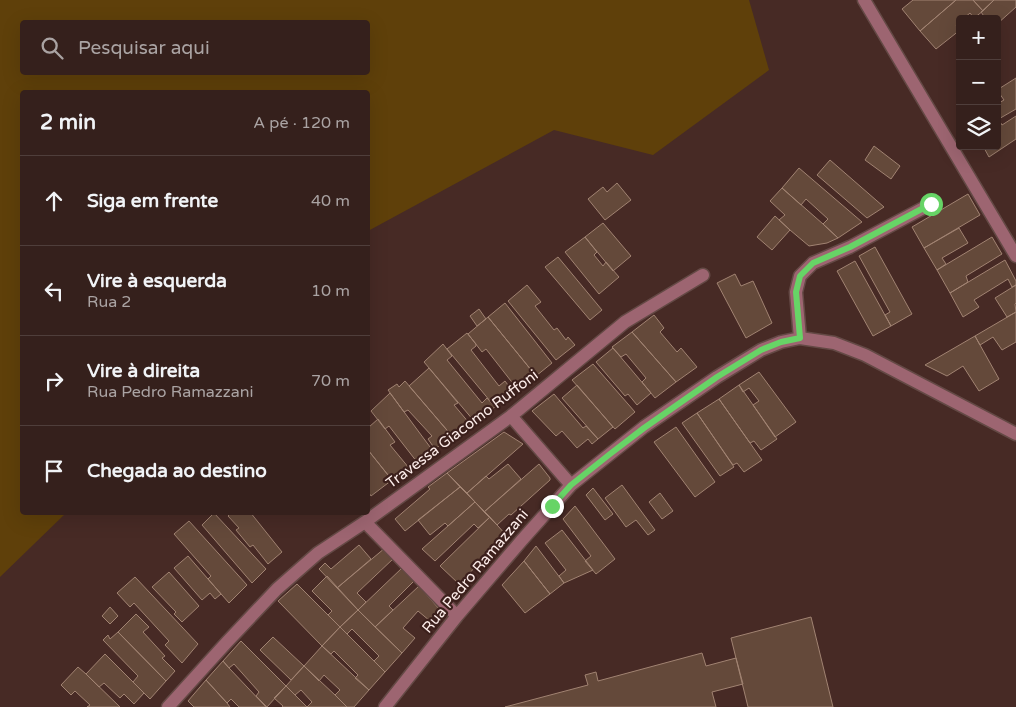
<!DOCTYPE html>
<html lang="pt">
<head>
<meta charset="utf-8">
<style>
  body { margin:0; font-family:"Varela Round",sans-serif; background:#402d29; color:#f1f3f6 }
  .controls { position:absolute; right:15px; top:15px; display:grid; overflow:hidden; border-radius:5px; box-shadow:0 5px 20px #0002 }
  .controls button { width:45px; height:45px; display:grid; place-items:center; padding:0; border:0; border-bottom:1px solid #4f3e3b; background:#35201c; color:#f1f3f6; font:25px sans-serif }
  .stop { position:absolute; width:15px; height:15px; margin:-11px; border:4px solid #67d466; border-radius:50%; background:#fff }
  .stop.end { background:#67d466; border-color:#fff; box-shadow:0 1px 5px #0008 }
  .list { margin:0; padding:0; list-style:none }
  h2 { display:flex; justify-content:space-between; align-items:center; height:65px; margin:0; padding:0 20px; font-size:21px }
  h2 small { font-size:16px; font-weight:400; color:#aaa3a3 }
  .list li { display:grid; grid-template-columns:32px 1fr auto; gap:15px; align-items:center; box-sizing:border-box; height:90px; padding:0 20px; border-top:1px solid #4f3e3b }
  .list b { display:block; font-size:19px; white-space:nowrap }
  .list p { margin:0; font-size:16px; white-space:nowrap; color:#aaa3a3 }
  .list em { font-size:16px; font-style:normal; color:#aaa3a3 }
  .icon { flex:none; width:28px; height:28px; fill:none; stroke:currentColor; stroke-width:2; stroke-linecap:round; stroke-linejoin:round }
  .map { position:relative; flex:none; width:1016px; height:707px; overflow:hidden }
  .search { position:absolute; background:#35201c; box-shadow:0 5px 20px #0002; left:20px; top:20px; width:350px; height:55px; display:flex; align-items:center; gap:12px; box-sizing:border-box; padding:0 18px; border-radius:5px; color:#aaa3a3; font-size:19px }
  .panel { position:absolute; background:#35201c; box-shadow:0 5px 20px #0002; left:20px; top:90px; width:350px; height:425px; border-radius:5px }
  .map>svg:first-child { display:block }
  .green { fill:#5f400a; fill-rule:evenodd }
  .building { fill:#64493a; stroke:#a18372 }
  .lines { fill:none; stroke-linecap:round; stroke-linejoin:round }
  .minor-casing { stroke:#644945; stroke-width:15 }
  .minor { stroke:#9d6571; stroke-width:12 }
  .route { stroke:#67d466; stroke-width:6 }
  .labels { text-anchor:middle; stroke-width:4.5; stroke-linejoin:round; paint-order:stroke }
  .street-label { font-size:15px; fill:#fdedea; stroke:#3c201c }
</style>
</head>
<body>
<div class="map">
<svg width="1016" height="707" viewBox="0 0 1016 707">
  <rect width="100%" height="100%" fill="#472a25"/>
  <path class="green" d="M0,0H749L769,70L653,155L554,130L368,231V92H22V512L66,513L0,577ZM22,22H368V72H22Z"/>
  <path class="building" d="M913,0H956L920,31L902,9Z
    M956,0H973L983,11L974,18L970,13L963,19H960V21L956,25L960,30L936,49L920,31Z
    M973,0H994L983,11Z
    M994,0H1016V7L997,24V19H986L981,12Z
    M1016,78V109L997,120V104L1004,100L997,90Z
    M1016,116V139L989,157L983,146H997V120H999L1002,125Z
    M874,146L900,166L891,179L865,160Z
    M830,160L884,207L867,218L817,175Z
    M799,168L862,222L838,238L823,224L828,219L806,199L801,205L782,188Z
    M617,183L631,200L605,220L588,199L603,187L607,192Z
    M782,188L823,224L838,238L827,243L809,246L790,230L779,220L785,215L770,201Z
    M968,194L980,215L924,248L912,227Z
    M775,216L790,230L772,250L757,237Z
    M603,223L631,256L613,271L585,237Z
    M959,228L968,243L942,258L946,264L937,270L924,248Z
    M585,237L597,252L594,255L603,266L606,262L619,277L599,294L565,252Z
    M992,237L1002,254L966,276L968,282L950,293L937,270Z
    M875,247L912,314L891,326L885,315L890,312L859,256Z
    M558,257L602,310L590,320L545,267Z
    M1005,260L1016,281V285L1012,287L1008,279L974,300L979,307L963,317L950,293Z
    M855,261L891,326L873,336L837,271Z
    M735,274L741,286L753,281L772,323L746,338L717,283Z
    M527,285L541,302L535,306L554,330L557,328L566,340L568,337L575,345L556,360L508,301Z
    M1016,285V303L1015,304L1016,312L1007,317L995,298Z
    M505,303L552,363L536,376L488,317Z
    M479,309L486,319L477,326L470,316Z
    M1016,312V342L1002,350L993,337L980,345L975,336Z
    M654,315L664,328L660,332L677,352L681,348L697,367L676,382L632,332Z
    M488,317L536,376L518,390L486,349L482,352L468,334Z
    M632,332L676,382L655,398L642,382L646,378L626,354L621,357L612,347Z
    M467,333L476,344V346L471,350L499,386L505,381L514,393L495,407L447,349Z
    M975,336L999,379L979,391L963,366L947,376L925,365Z
    M443,344L452,356L447,360L482,403L487,398L495,407L474,421L424,362Z
    M613,348L651,393L637,405L628,394L625,396L596,362Z
    M593,364L635,412L615,429L572,380Z
    M429,368L458,403L454,405L470,424L452,436L409,386Z
    M759,372L796,422L775,437L753,405L759,401L749,388L743,392L739,385Z
    M405,381L452,436L435,449L428,439L432,436L408,410L404,412L388,390L397,384L399,387Z
    M577,385L613,427L598,439L562,398Z
    M739,385L777,439L761,450L754,441L750,443L719,399Z
    M390,393L433,451L417,462L389,426L385,429L371,411Z
    M554,394L583,428L586,426L598,439L592,444L588,439L577,448L562,431L556,436L532,411Z
    M719,399L762,460L744,472L737,463L733,465L697,413Z
    M697,413L734,467L720,476L682,423Z
    M378,419L395,442L390,445L409,468L392,480L368,450V425L369,427Z
    M676,427L715,482L695,497L654,442Z
    M504,432L523,444L467,493L447,473Z
    M368,450L392,480L371,496L368,491Z
    M508,464L521,479L484,512L467,493L486,476L489,479Z
    M539,464L550,478V480L511,515L509,514L497,525L484,512Z
    M447,473L460,487L405,531L395,519L430,489L428,487Z
    M622,485L655,530L648,535L636,520L626,527L605,498Z
    M460,487L475,502L448,526L445,523L430,535L418,520Z
    M593,488L613,514L605,520L586,495Z
    M660,493L673,511L662,519L649,502Z
    M475,502L490,517L478,528L474,524L435,561L422,549Z
    M575,506L615,559L596,574L585,561L591,556L563,519Z
    M232,512H250L282,552L268,564L253,545L250,547L236,530L239,528L228,516Z
    M214,513L266,569L252,583L202,525Z
    M490,517L506,535L459,584L440,566Z
    M189,521L247,585L229,603L208,579L211,576L174,534Z
    M562,530L593,570L564,583L559,576L566,570L545,543Z
    M359,545L371,559L337,588L319,569L325,563L331,569Z
    M536,546L564,583L550,594L524,561Z
    M385,548L394,558L357,593L366,602L358,610L337,588Z
    M188,556L221,594L215,599L210,593L202,600L174,568Z
    M524,561L550,594L525,613L502,585Z
    M402,568L414,581L389,606L393,610L375,627L358,610Z
    M169,572L199,606L182,622L174,614L176,612L152,587Z
    M327,576L358,610L340,627L328,615L332,611L312,591Z
    M135,577L198,644L182,663L165,645L169,641L134,603L130,607L117,593Z
    M297,584L340,627L322,646L278,601Z
    M419,586L440,610L430,621L418,611L403,628L415,638L402,653L375,627Z
    M110,607L118,616L110,624L102,616Z
    M358,610L402,653L385,672L374,661L379,656L352,629L347,634L340,627Z
    M136,614L149,627L143,632L165,656L162,658L175,671L166,681L118,632Z
    M811,617L833,707H748L731,638Z
    M340,627L385,672L369,690L355,678L358,675L334,651L331,654L322,646Z
    M118,632L166,681L150,699L133,682L138,676L103,640L108,635L110,639Z
    M273,637L304,666L291,680L260,650Z
    M241,641L286,686L267,707L256,696L259,692L234,664L229,668L223,661Z
    M322,646L369,690L354,707H347L335,695L340,690L324,675L319,681L304,666Z
    M702,653L706,666L736,658L743,684L712,692L716,707H505L588,685L585,675L596,672L598,681Z
    M105,654L144,693L134,704L124,694L120,698L104,683L99,687L86,674Z
    M223,661L229,668L266,707H239L231,699L227,703L206,680Z
    M304,666L335,695L347,707H307L312,702L301,690L295,695L286,686Z
    M78,667L86,674L120,707H87L90,705L75,691L71,695L61,685Z
    M206,680L227,703L230,707H194L188,701Z
    M286,686L307,707H282L283,706L274,698Z"/>
  <g class="lines">
    <defs>
      <path id="minor" d="M864,0L1016,256
        M800,338L796,292L800,276L813,263L850,247L931,204
        M511,416L571,485
        M365,522L457,616
        M168,707L227,642L277,589L318,553L365,522L511,416L625,322L703,275
        M385,707L457,616L522,540L571,485L644,427L717,377L761,350L781,342L800,338L834,343L865,355L1016,434"/>
    </defs>
    <use href="#minor" class="minor-casing"/>
    <use href="#minor" class="minor"/>
  </g>
  <g class="lines">
    <path class="route" d="M552,506L571,485L610,454L644,428L717,377L761,350L781,342L800,338L796,292L800,276L813,263L850,247L931,204"/>
  </g>
  <g class="labels">
    <g class="street-label">
      <text transform="translate(462 429) rotate(-37)" y="5">Travessa Giacomo Ruffoni</text>
      <text transform="translate(475 571) rotate(-50)" y="5">Rua Pedro Ramazzani</text>
    </g>
  </g>
</svg>
<div class="controls">
<button>+</button>
<button>−</button>
<button><svg class="icon" aria-label="layers" viewBox="0 0 24 24"><path d="M12 4l9 5-9 5-9-5zM3 14l9 5 9-5"/></svg></button>
</div>
<div class="stop" style="left:931px;top:204px"></div>
<div class="stop end" style="left:552px;top:506px"></div>
<div class="search"><svg class="icon" aria-label="search" viewBox="0 0 24 24"><circle cx="10" cy="10" r="6"/><path d="M15 15l6 6"/></svg>Pesquisar aqui</div>
<section class="panel">
<h2>2 min<small>A pé · 120 m</small></h2>
<ul class="list">
<li><svg class="icon" aria-label="ahead" viewBox="0 0 24 24"><path d="M12 20V5M6 11l6-6 6 6"/></svg><div><b>Siga em frente</b></div><em>40 m</em></li>
<li><svg class="icon" aria-label="left" viewBox="0 0 24 24"><path d="M17 20v-9H6M10 6l-5 5 5 5"/></svg><div><b>Vire à esquerda</b><p>Rua 2</p></div><em>10 m</em></li>
<li><svg class="icon" aria-label="right" viewBox="0 0 24 24"><path d="M7 20v-9h11M14 6l5 5-5 5"/></svg><div><b>Vire à direita</b><p>Rua Pedro Ramazzani</p></div><em>70 m</em></li>
<li><svg class="icon" aria-label="arrive" viewBox="0 0 24 24"><path d="M6 21V4h12l-3 4 3 4H6"/></svg><div><b>Chegada ao destino</b></div></li>
</ul>
</section>
</div>
</body>
</html>
